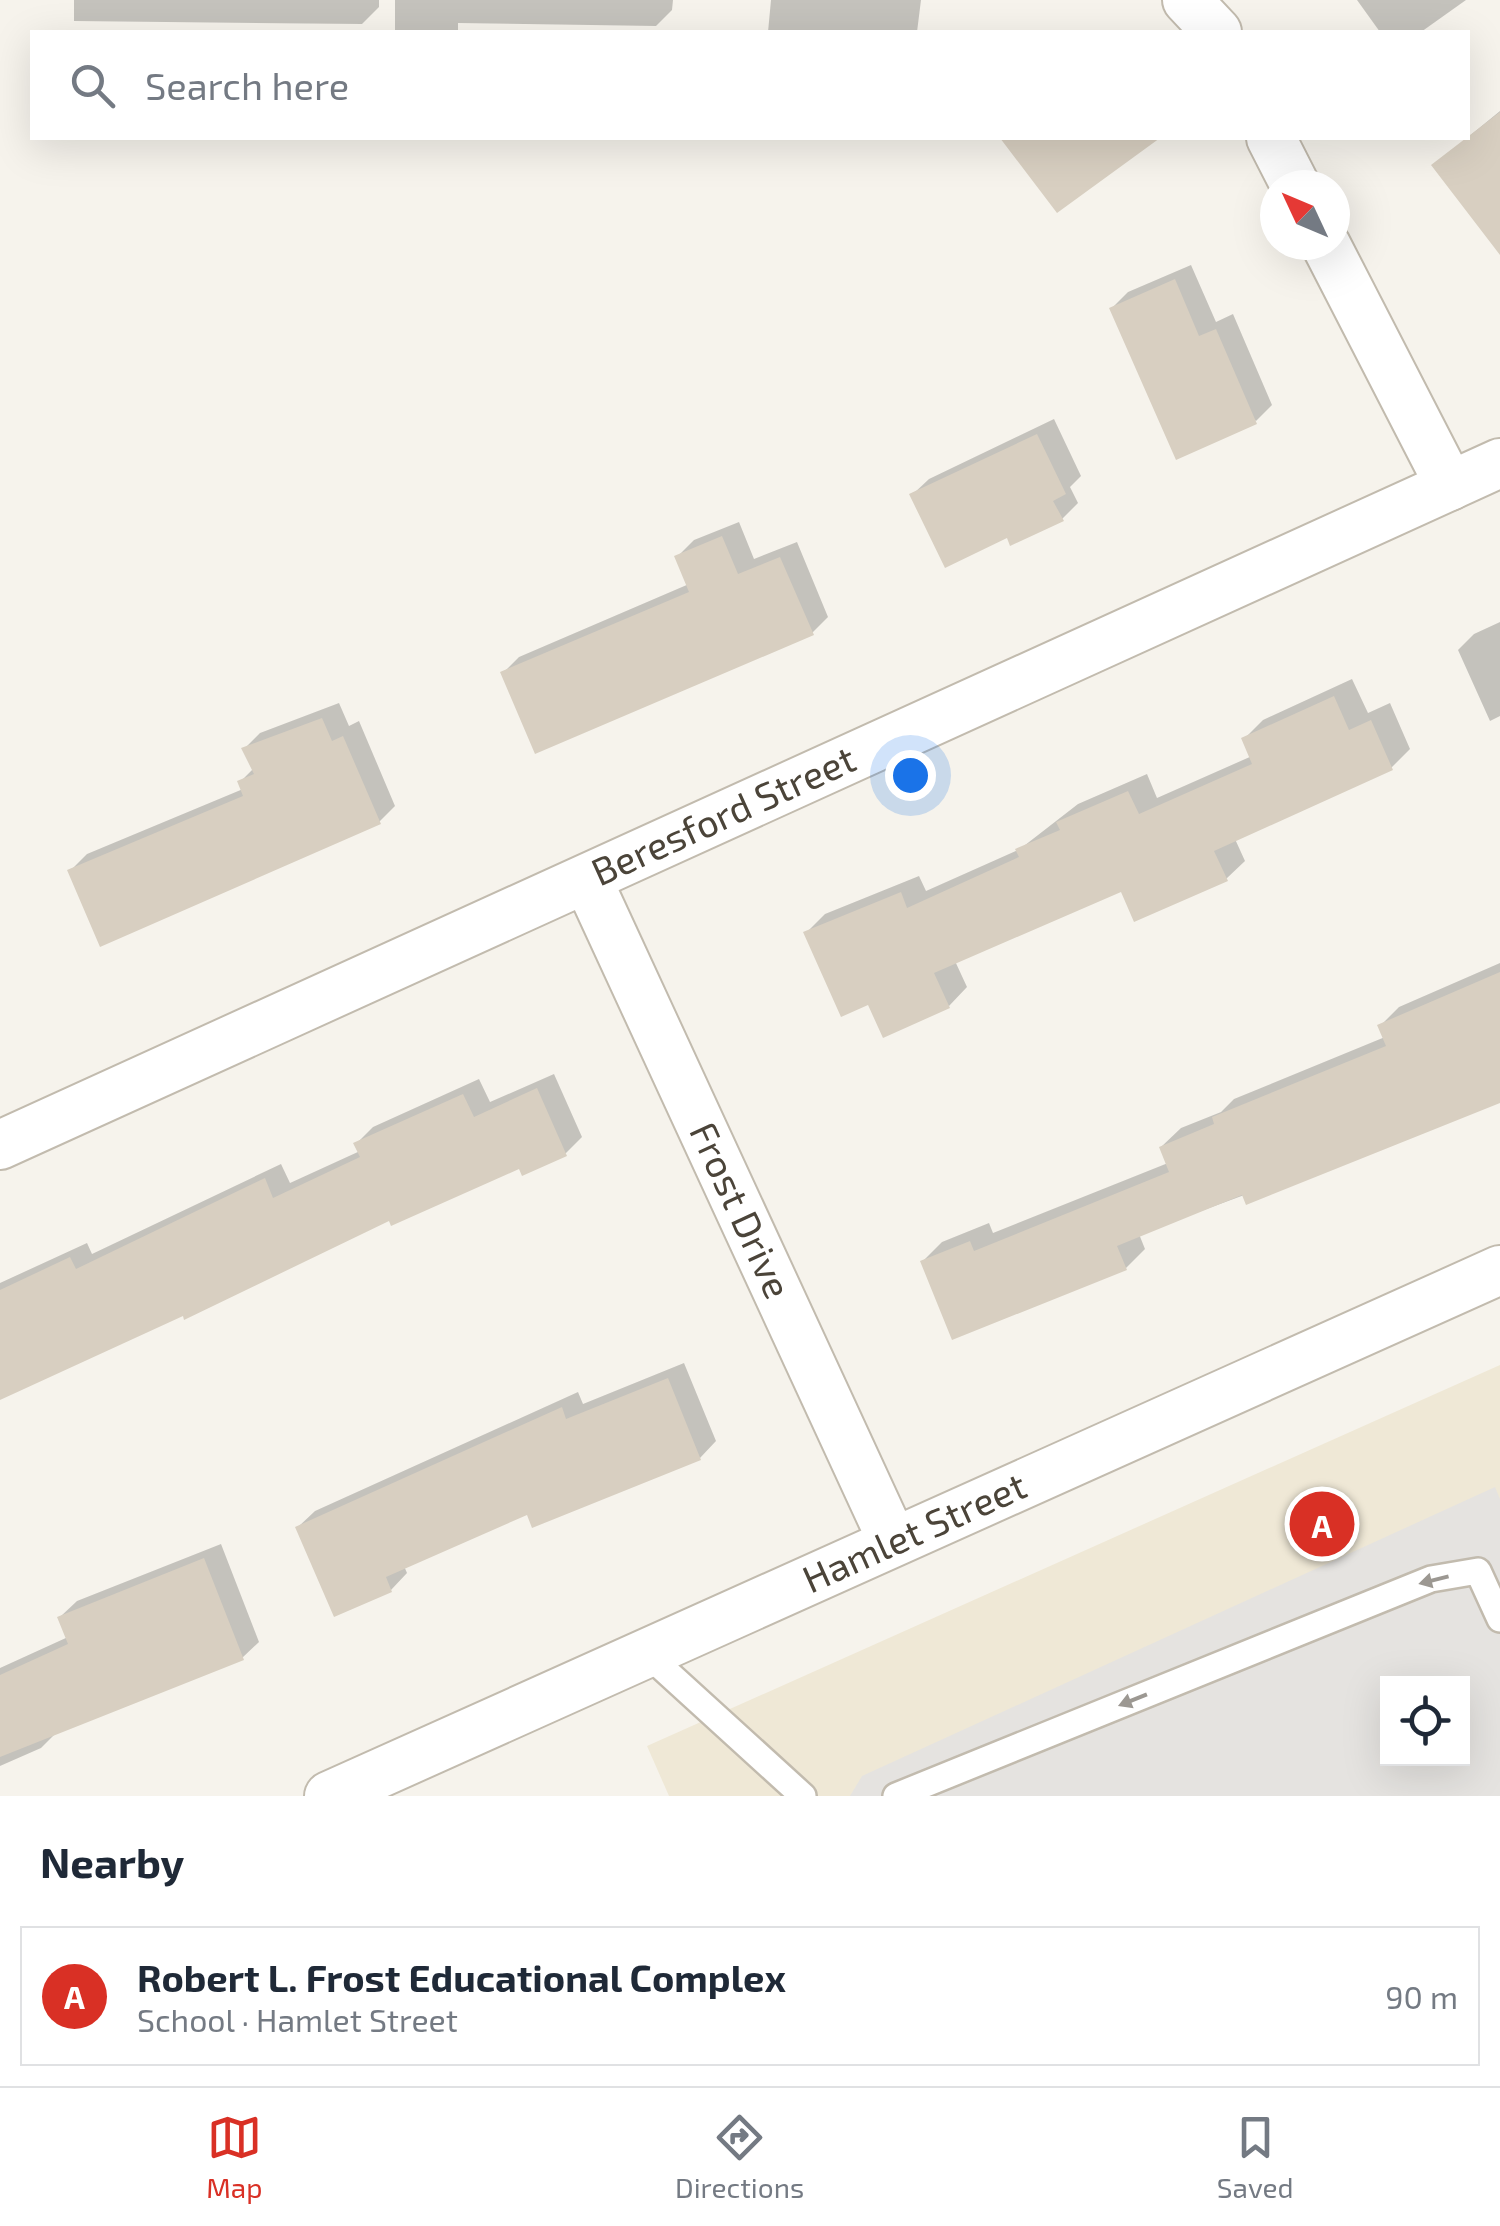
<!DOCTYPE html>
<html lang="en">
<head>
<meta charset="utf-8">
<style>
  body { margin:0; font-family:"Exo 2",sans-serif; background:#f6f6f7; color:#1f2937 }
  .controls { position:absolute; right:30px; bottom:30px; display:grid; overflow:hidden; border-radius:0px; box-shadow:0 10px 40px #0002 }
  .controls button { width:90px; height:90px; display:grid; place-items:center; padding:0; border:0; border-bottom:2px solid #e0e1e3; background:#fff; color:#1f2937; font:50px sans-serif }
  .compass { position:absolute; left:1260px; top:170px; width:90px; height:90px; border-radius:50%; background:#fff; box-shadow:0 10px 40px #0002; rotate:314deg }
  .you { position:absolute; left:910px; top:775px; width:35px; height:35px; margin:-25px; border:8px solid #fff; border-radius:50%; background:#1a73e8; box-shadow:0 0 0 15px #1a73e833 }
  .badge { display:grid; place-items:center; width:65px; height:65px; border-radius:50%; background:#d93025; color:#fff; font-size:32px; font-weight:700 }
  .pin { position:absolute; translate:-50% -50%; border:5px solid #fff; box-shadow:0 2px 10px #0006 }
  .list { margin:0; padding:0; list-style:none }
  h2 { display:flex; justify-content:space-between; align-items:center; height:130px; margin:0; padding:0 40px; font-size:42px }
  h2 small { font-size:32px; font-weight:400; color:#747a83 }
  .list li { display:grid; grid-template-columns:65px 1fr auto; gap:30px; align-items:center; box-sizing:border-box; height:140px; margin:0 20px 20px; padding:0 20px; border:2px solid #e0e1e3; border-radius:0px }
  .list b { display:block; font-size:38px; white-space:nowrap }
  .list p { margin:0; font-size:32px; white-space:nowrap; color:#747a83 }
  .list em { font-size:32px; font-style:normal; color:#747a83 }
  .icon { flex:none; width:55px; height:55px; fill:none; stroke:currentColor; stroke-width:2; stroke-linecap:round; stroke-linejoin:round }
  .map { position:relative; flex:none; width:1500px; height:1796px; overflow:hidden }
  .search { position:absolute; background:#fff; box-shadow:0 10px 40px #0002; left:30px; right:30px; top:30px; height:110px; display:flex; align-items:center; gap:25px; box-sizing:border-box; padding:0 35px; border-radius:0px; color:#747a83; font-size:38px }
  .sheet { height:290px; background:#fff }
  nav { display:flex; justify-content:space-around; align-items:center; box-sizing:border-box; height:140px; border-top:2px solid #e0e1e3; background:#fff; font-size:28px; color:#747a83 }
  nav a { display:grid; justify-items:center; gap:5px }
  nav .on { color:#d93025 }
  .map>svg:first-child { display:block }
  .education { fill:#efe8d6; fill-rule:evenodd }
  .parking { fill:#e5e3e0; fill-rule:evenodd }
  .shadow { fill:#0003 }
  .building { fill:#d8cfc1 }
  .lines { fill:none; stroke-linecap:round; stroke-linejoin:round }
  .service-casing { stroke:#c2bbae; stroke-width:30 }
  .minor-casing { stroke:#c2bbae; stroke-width:52 }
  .service { stroke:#fff; stroke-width:25 }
  .minor { stroke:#fff; stroke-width:48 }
  .oneway { fill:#9c9892 }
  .labels { text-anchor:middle; stroke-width:10; stroke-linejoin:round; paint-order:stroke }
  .street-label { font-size:38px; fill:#4b4439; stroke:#fff }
</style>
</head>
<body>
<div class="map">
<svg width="1500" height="1796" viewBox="0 0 1500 1796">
  <rect width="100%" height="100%" fill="#f6f3ec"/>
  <path class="education" d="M1500,1365V1796H669L647,1746ZM1388,1684H1462V1758H1388Z"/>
  <path class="parking" d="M1495,1487L1500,1499V1796H850L862,1776ZM1388,1684H1462V1758H1388Z"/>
  <path class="shadow" d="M74,0H379V7L362,24L74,21Z
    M395,0H673L672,10L656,26L458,23V32H395Z
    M771,0H921L917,32H768Z
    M1357,0H1466L1421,32H1380Z
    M1500,111V251L1434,165Z
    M1004,138H1136L1141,144L1058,210Z
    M1191,265L1216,322L1233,314L1272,405L1256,421L1112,308L1128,292Z
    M1054,419L1081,476L1070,487L1078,503L1062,519L1008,535L912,495L929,479Z
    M739,522L754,559L797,542L828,617L812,633L503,673L519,657L689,584L677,557L694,540Z
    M1500,622V716L1490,721L1458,650L1474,634Z
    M1352,679L1368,713L1390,703L1410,749L1391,768L1235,839L1245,861L1226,879L1122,889L955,961L967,987L949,1006L869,1002L806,933L825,914L919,876L926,891L1020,849L1078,804L1147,774L1157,798L1252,756L1244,739L1263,720Z
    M339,703L349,726L359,721L395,806L379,822L70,871L87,854L243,789L240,782L254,768L244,749L260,733Z
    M1500,963V1100L1139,1234L1145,1249L1126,1268L923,1261L942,1242L989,1223L993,1233L1168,1163L1161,1147L1181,1128L1221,1112L1234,1099L1385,1037L1380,1026L1399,1007Z
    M554,1074L582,1137L566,1153L523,1172L520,1165L390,1218L0,1397V1283L87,1243L92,1254L281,1164L290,1183L360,1151L356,1144L373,1127L479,1079L490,1102Z
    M684,1363L716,1441L700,1458L528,1512L404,1566L407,1573L391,1590L298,1527L315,1511L578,1392L583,1404Z
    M221,1544L259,1642L242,1658L57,1732L41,1748L0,1766V1668L68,1637L60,1617L77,1601Z"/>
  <path class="building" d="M1500,112V255L1431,165Z
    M1000,138H1160L1057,213Z
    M1175,279L1199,336L1216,329L1257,424L1176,460L1109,308Z
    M1037,434L1066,494L1053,501L1064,521L1010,546L1007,538L945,568L909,494Z
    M722,536L738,574L780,557L814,635L535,754L500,672L689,592L674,556Z
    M1334,696L1349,730L1371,720L1393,770L1214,851L1228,881L1134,922L1121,892L934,973L950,1008L883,1038L868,1005L841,1017L803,932L901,892L907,908L1019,857L1015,849L1060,830L1056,822L1128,791L1139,814L1252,764L1241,738Z
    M322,718L332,741L343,736L381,824L100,947L67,870L243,796L237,781L254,774L241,748Z
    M1500,972V1103L1246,1205L1242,1195L1117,1246L1127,1270L952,1340L920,1261L970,1241L974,1251L1169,1172L1159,1147L1214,1124L1212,1117L1386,1046L1377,1025Z
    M537,1088L567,1156L522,1176L519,1169L391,1226L389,1221L184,1320L183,1316L0,1400V1290L70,1257L76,1269L265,1178L273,1198L360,1157L353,1143L463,1094L474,1117Z
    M668,1378L701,1460L532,1528L527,1515L386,1577L392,1592L334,1617L295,1527L562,1407L566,1419Z
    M204,1558L244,1660L0,1757V1675L68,1644L57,1617Z"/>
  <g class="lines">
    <defs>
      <path id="service" d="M646,1653L803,1796
        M896,1796L1431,1579L1478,1571L1500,1619"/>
      <g id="minor">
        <path d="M1187,0L1217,32"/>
        <path d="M1271,138L1295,185"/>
        <path d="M1326,245L1450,486"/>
        <path id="s1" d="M587,879L893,1542"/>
        <path id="s2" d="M0,1145L1500,463"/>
        <path id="s3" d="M329,1796L1500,1270"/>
      </g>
    </defs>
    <use href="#service" class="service-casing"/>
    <use href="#minor" class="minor-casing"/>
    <use href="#service" class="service"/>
    <use href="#minor" class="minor"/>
  </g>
  <defs><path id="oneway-solid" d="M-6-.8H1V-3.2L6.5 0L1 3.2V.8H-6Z" transform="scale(2.5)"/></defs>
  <g class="oneway">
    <use href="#oneway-solid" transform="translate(1434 1580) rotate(166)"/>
    <use href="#oneway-solid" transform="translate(1133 1700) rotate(158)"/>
  </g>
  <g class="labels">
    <g class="street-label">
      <text dy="13" stroke="none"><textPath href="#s2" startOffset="795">Beresford Street</textPath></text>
      <text dy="13" stroke="none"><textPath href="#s1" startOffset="365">Frost Drive</textPath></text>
      <text dy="13" stroke="none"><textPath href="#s3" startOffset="642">Hamlet Street</textPath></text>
    </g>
  </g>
</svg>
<div class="controls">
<button><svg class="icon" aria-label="locate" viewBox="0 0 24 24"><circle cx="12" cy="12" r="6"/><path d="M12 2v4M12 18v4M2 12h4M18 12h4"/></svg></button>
</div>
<svg class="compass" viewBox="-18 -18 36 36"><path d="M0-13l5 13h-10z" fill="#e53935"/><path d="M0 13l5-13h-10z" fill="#747a83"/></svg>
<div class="you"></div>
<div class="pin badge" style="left:1322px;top:1524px">A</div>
<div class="search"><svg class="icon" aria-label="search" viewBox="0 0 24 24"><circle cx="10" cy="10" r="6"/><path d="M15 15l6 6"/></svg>Search here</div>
</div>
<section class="sheet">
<h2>Nearby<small></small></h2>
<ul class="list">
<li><span class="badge">A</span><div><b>Robert L. Frost Educational Complex</b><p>School · Hamlet Street</p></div><em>90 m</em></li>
</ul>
</section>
<nav>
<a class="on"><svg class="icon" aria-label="map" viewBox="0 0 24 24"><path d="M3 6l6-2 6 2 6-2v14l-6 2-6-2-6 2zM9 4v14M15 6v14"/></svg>Map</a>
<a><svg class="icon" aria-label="directions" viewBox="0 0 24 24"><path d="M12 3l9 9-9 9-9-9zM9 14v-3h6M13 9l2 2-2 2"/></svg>Directions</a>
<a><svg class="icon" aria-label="saved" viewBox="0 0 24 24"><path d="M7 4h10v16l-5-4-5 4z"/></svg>Saved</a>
</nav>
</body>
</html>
